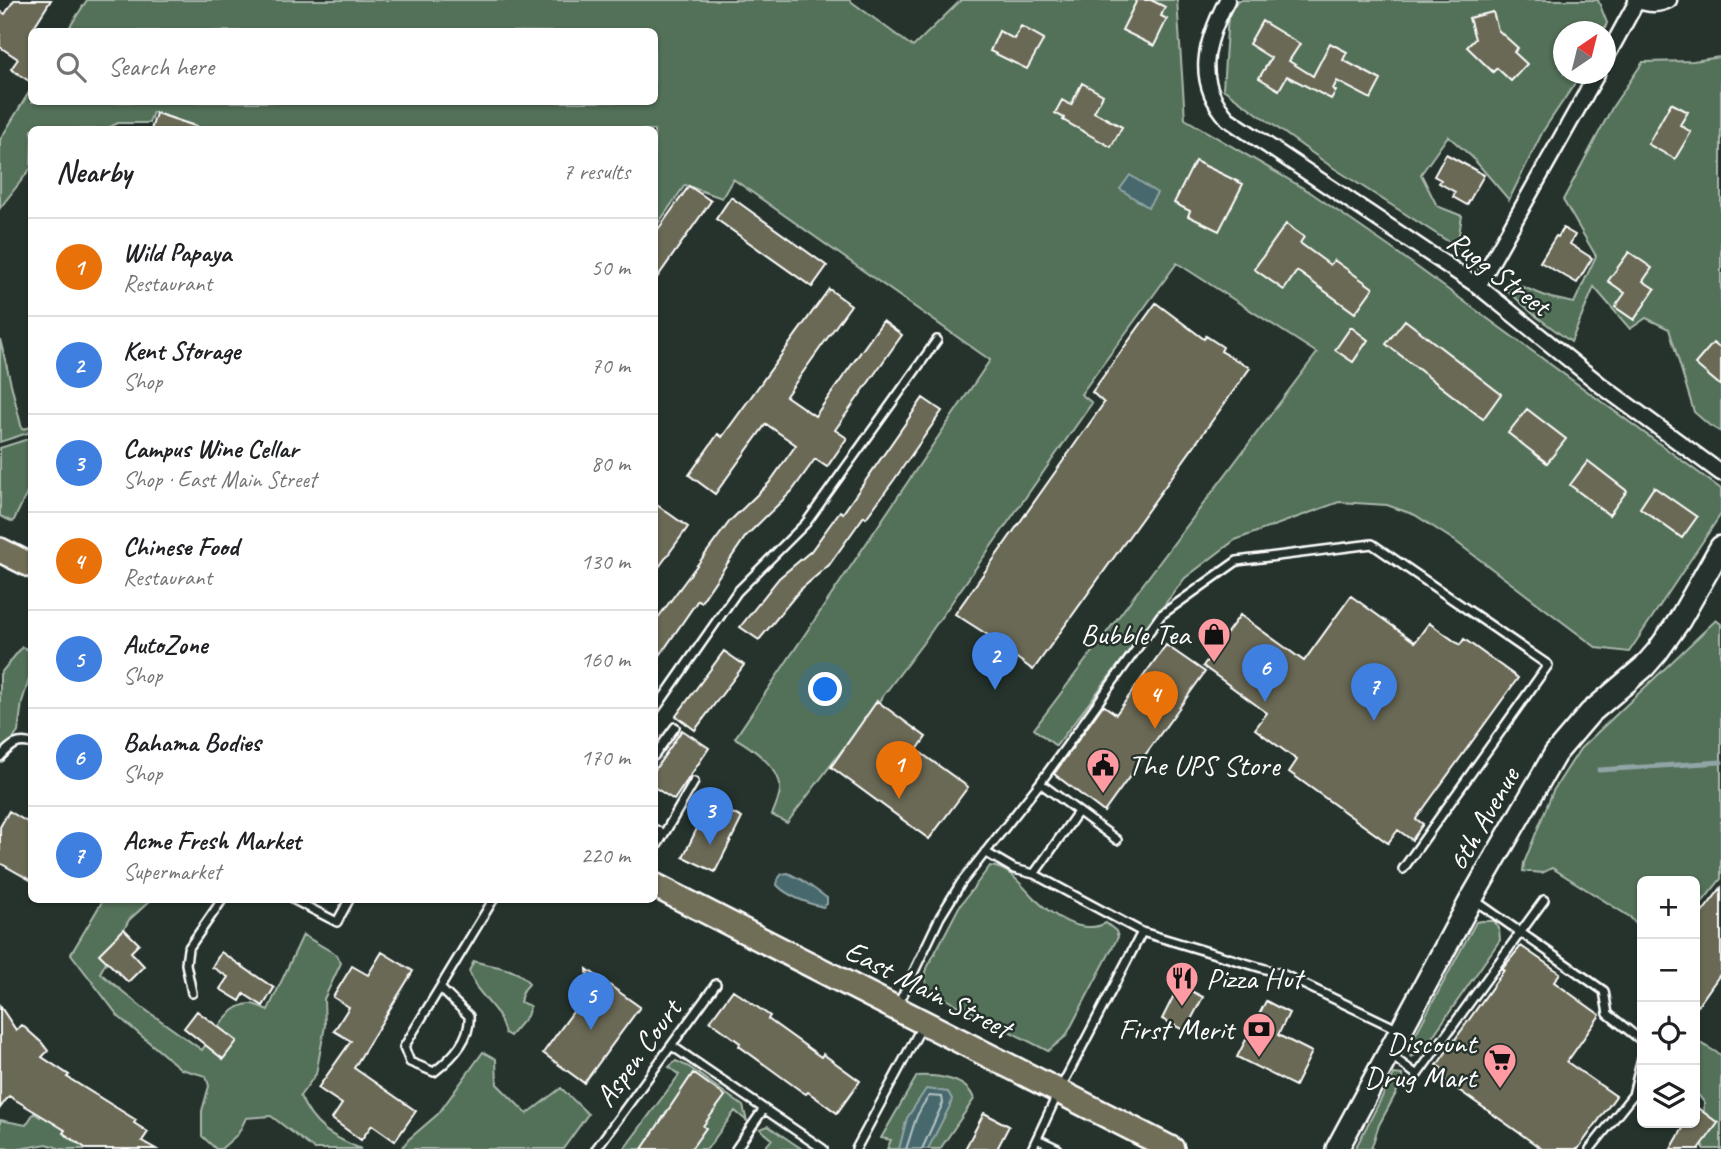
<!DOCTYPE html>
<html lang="en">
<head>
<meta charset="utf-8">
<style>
  body { margin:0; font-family:Caveat,sans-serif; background:#f6f6f6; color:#202124 }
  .controls { position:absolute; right:21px; bottom:21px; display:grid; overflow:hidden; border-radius:10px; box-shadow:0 2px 5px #0004 }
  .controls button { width:63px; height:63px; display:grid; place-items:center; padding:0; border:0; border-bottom:2px solid #e0e0e0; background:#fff; color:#202124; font:35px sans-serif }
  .compass { position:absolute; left:1553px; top:21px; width:63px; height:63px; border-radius:50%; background:#fff; box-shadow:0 2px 5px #0004; rotate:35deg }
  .you { position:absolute; left:826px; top:690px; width:24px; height:24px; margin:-18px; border:5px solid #fff; border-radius:50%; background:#1a73e8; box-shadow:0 0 0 10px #1a73e833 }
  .badge { display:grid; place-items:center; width:46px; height:46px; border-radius:50%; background:#d93025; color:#fff; font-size:23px; font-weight:700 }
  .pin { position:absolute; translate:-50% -58px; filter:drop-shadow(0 2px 4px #0008) }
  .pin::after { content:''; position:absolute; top:37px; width:24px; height:21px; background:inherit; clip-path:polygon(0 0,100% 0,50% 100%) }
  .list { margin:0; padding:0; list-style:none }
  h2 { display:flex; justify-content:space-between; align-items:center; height:91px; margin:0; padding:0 28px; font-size:30px }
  h2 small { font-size:23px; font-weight:400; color:#757577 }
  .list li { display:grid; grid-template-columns:46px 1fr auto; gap:21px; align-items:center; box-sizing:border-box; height:98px; padding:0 28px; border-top:2px solid #e0e0e0 }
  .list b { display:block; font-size:26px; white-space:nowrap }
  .list p { margin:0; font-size:23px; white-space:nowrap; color:#757577 }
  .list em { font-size:23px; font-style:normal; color:#757577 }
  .icon { flex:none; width:38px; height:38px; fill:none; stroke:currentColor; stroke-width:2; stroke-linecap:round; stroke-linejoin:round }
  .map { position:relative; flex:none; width:1721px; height:1149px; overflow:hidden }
  .search { position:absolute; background:#fff; box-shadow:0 2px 5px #0004; left:28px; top:28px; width:630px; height:77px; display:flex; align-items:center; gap:18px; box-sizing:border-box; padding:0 24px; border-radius:10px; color:#757577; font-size:26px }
  .panel { position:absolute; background:#fff; box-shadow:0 2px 5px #0004; left:28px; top:126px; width:630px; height:777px; border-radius:10px }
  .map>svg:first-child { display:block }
  .green { fill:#537058; stroke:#a9b8ac; stroke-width:2 }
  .water { fill:#47696d; stroke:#91a5a7; stroke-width:2 }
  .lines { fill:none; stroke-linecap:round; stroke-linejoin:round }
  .shore { stroke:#b5c3c5; stroke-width:2 }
  .stream { stroke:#91a5a7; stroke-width:5 }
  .building { fill:#6b6955; stroke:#fff; stroke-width:2 }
  .lane-casing { stroke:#fff; stroke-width:12 }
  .street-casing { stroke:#fff; stroke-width:19 }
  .secondary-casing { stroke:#fff; stroke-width:26 }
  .primary-casing { stroke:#fff; stroke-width:28 }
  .lane { stroke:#26332d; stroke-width:7 }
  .street { stroke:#26332d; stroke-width:14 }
  .secondary { stroke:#26332d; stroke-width:21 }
  .primary { stroke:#716e59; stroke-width:23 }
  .labels { text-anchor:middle; stroke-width:5; stroke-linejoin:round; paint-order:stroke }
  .street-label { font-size:30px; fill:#fff; stroke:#26332d }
  .poi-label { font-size:30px; fill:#fff; stroke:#26332d; text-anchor:end }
</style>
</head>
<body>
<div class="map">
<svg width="1721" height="1149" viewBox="0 0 1721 1149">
  <rect width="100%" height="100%" fill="#26332d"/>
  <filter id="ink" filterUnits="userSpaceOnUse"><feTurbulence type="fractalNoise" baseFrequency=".0143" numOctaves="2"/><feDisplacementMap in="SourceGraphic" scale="14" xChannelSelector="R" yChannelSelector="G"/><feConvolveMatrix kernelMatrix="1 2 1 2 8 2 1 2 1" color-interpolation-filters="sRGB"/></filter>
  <g filter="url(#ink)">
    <path class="green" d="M87,0H849L913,47L961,0H1177L1185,119L1310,192L1391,248L1721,489V514L1629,652L1597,648L1455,541L1415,515L1387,505L1339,502L1235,540L1185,578L1056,746L1034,729L1317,353L1177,263L1081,394L1092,403L923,643L787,823L772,815C775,807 781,795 780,787C780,768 750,746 735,738L990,360L733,179L722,198L685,185L655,228L654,130H175L177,120L153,112L149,123H118L106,129L32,130L31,168L0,208V140L31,89L32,102H654V32L67,31Z
      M1238,0H1598L1607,23L1604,31L1564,32V74H1581L1543,131L1509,200L1472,157L1448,136L1421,174L1437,206L1462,216L1457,247L1329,165L1223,89L1228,15Z
      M1721,57V432L1709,425L1694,412L1669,329L1646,318L1630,329L1594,287L1571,342L1533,314L1507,290L1510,282L1551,298L1574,303L1596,256L1563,200L1613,106L1643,62L1693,61Z
      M0,339L22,429L32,427L31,432L0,442Z
      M31,438V485L13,522L0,516V448Z
      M1716,620L1721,624V879L1695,911V881H1642V931L1630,917L1552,868L1542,873L1523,871L1524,863L1553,791L1580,749Z
      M22,647L31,651V673L22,702L18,732L0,756V674Z
      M990,866C1010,868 1020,884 1033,897C1051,915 1081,936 1106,923L1116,931L1118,937L1066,1036L1048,1051L926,989L925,972L959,907Z
      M103,900H151L129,920L100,973L143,1008L202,1050C213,1035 230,1002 252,1004C257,1005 263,1008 268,1010L303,935L337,955L341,963L324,999L325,1026L316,1074L300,1096C314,1128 331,1136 361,1149H314L271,1116L246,1118L238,1134L221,1149H216L202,1136V1111L209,1086L206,1076L181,1069L119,1017L71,954Z
      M1482,921H1494L1499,928L1500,940L1421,1053L1411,1057L1407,1050L1476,922Z
      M474,961C490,967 520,967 529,984L523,991L520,1002L530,1006L527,1016L510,1036L505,1033L498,1014L476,987L469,971Z
      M1695,1040L1721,1055V1149H1703L1704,1102L1695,1091Z
      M483,1052L496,1059L497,1084L527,1114L561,1088L588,1114L563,1149H401L409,1139L438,1114Z
      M676,1061L689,1067L743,1106L747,1121L735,1111L707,1149H624L679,1075L669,1067Z
      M1394,1074L1402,1075L1403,1080L1379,1125L1371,1149H1355Z
      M917,1076C936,1075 967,1078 974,1099L940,1149H887L891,1140L881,1138Z
      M34,1113L40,1117L41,1115L65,1130L64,1133L92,1149H61L47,1144L19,1149L0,1148V1120L26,1125Z
      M768,1126L802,1149H764L772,1139L760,1129Z"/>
    <path class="water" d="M1130,175L1157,193L1148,207L1120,189Z
      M788,873L802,880L827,898V904L823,907C809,904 787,896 777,885L778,879L782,874Z
      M926,1089L948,1092L952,1099L950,1106L928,1149H899L907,1118Z"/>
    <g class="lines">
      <path class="shore" d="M906,1149C914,1127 914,1116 929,1096L942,1097L943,1103L922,1149"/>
      <path class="stream" d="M1599,770L1721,762"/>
    </g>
    <path class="building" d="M14,0H51L32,30V83L11,69L18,59L0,47V11L5,14Z
      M1137,0H1151L1165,7L1161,16L1167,19L1154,46L1122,30Z
      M1493,12L1498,30L1518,48L1514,52L1527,64L1511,81L1497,68L1493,72L1467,47L1475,39L1469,18Z
      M1262,21L1300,44L1289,61L1313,76L1330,43L1347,52L1343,60L1381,80L1371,99L1337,81L1333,89L1336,91L1331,99L1287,76L1279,90L1259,78L1271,58L1249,44Z
      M1021,26L1044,39L1027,69L990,51L999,31L1014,39Z
      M1082,83L1103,95L1094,112L1122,127L1111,147L1063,120L1064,118L1055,113L1062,100L1071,105Z
      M1671,103L1688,112L1680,125L1691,132L1675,159L1648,144Z
      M156,113L198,127L197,130H151Z
      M1446,154L1484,175L1467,205L1453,197L1455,192L1439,183L1441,180L1434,176Z
      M1195,161L1243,184L1219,231L1188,216L1190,211L1174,203Z
      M689,186L711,201L654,282V235Z
      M731,197L827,266L812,287L716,219Z
      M1286,224L1304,237L1300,243L1330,265L1334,260L1373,288L1355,313L1297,271L1284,290L1254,269Z
      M1563,228L1575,235L1570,244L1592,258L1577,283L1540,262L1556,236L1558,237Z
      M1629,252L1652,268L1643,281L1655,289L1634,320L1615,307L1625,293L1608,281Z
      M829,289L851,305L786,396L815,416L883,321L902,335L835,430L847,438L827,467L815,459L792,491L746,536L701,602L698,600L654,664V623L730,521L769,483L796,445L766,424L715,494L689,475L718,434L722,437Z
      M1156,303L1204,339L1206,336L1223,347L1221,351L1250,368L1033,670L1006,650L995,665L979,653L991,637L955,614L1104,403L1092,392Z
      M1405,320L1501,394L1483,419L1386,344Z
      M1351,327L1368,340L1353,362L1335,350Z
      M1713,343L1721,349V386L1695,364Z
      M923,398L942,411L894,480L866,518L864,516L829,565L800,590L759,640L740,627L779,578L811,551L840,511L843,513Z
      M1527,409L1566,439L1547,463L1508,433Z
      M1588,461L1627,491L1609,515L1570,485Z
      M1654,487L1697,517L1682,538L1640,508Z
      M654,503L688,527L654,574Z
      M1351,596L1415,642L1429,623L1460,645L1464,639L1518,678L1416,819L1423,824L1412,840L1398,830L1388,843L1289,772L1297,760L1255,729L1267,713L1203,666L1240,615L1304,661Z
      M1166,645L1205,672L1104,812L1054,774L1103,705L1116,714Z
      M724,651L744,665L695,730L676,716Z
      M877,701L926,737L917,750L968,787L929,839L831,767Z
      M682,730L709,748L674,800L654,787V771Z
      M710,802L742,818L715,872L683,857Z
      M9,811L32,825V881L0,863V827Z
      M1721,888V973L1695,1010V922Z
      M124,929L139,944L131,952L144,966L128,982L99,954Z
      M1521,946L1560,973L1554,982L1600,1015L1567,1062L1616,1096L1578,1149H1542L1436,1074L1441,1068L1437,1065L1504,970L1502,969Z
      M221,952L274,988L263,1006L244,994L240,1001L220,989L228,977L212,967Z
      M382,952L413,971L354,1068L416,1111L395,1141L372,1125L361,1140L332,1119L342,1104L318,1088L351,1041L334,1031L349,1007L333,997L352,966L368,975Z
      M587,969L640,1007L584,1083L543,1053L589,990Z
      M1179,985L1203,997L1185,1031L1162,1019Z
      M733,990L770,1016L768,1019L821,1057L823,1054L860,1081L837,1113L808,1092L806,1094L801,1091L739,1046L740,1043L710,1021Z
      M1266,1001L1289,1013L1278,1035L1312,1052L1295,1086L1237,1057Z
      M0,1006L16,1030L22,1025L42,1043L48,1051L42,1057L69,1075L67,1077L136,1120L134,1123L148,1132L142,1141L156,1149H87L63,1133L65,1130L9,1096L0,1108Z
      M197,1011L237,1041L223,1059L184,1028Z
      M693,1073L725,1096L703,1126L706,1128L691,1149H642Z
      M1695,1106L1718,1123L1699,1149H1671L1686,1123H1695Z
      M984,1113L1009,1126L997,1149H965Z"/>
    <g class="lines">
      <defs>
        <path id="lane" d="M654,711L737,592L806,523L937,340
          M654,756L675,727
          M0,757C10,747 16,739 32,744
          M1040,783L1117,840
          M654,829L664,834L694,782
          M654,851L664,834
          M985,852L1014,869L1034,874L1142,932L1282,974L1397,1029
          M1034,874L1078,812
          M1473,899L1604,991L1608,1014L1642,1041
          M294,900L337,922L349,900
          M440,988L469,1016C471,1039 451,1059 434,1072L410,1062L404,1047L493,900
          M192,993L186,964L188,949L222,900
          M898,1005L940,917L961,883L1040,783L1161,615L1237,561L1372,544L1548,665L1403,869
          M672,1046L823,1149
          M1389,1054L1417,1075L1544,900
          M1037,1139L1058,1149
          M596,1149L716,984
          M736,1149L763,1110
          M856,1149L922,1026
          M1032,1149L1059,1091L1142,932
          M1590,1149L1633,1095L1642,1058"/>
        <path id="street" d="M1227,0C1206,41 1193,80 1228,119L1478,286L1602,386L1721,473
          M1636,0C1648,5 1658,6 1669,0
          M1606,58L1637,1
          M1478,286L1597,74"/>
        <path id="secondary" d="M1337,1149L1472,898L1555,754L1590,713L1644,667L1657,652L1679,621L1721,547"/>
        <path id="primary" d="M0,550L32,566
          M654,885L1172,1149"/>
      </defs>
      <use href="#lane" class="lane-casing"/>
      <use href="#street" class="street-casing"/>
      <use href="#secondary" class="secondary-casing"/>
      <use href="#primary" class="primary-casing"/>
      <use href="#lane" class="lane"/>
      <use href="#street" class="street"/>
      <use href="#secondary" class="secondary"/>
      <use href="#primary" class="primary"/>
    </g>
  </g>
  <defs>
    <symbol id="shop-pin" viewBox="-11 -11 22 30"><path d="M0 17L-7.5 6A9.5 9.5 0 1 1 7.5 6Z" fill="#ff9aa2" stroke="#26332d"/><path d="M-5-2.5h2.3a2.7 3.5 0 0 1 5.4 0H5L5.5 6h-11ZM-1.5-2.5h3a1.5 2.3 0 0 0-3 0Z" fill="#111"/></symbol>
    <symbol id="civic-pin" viewBox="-11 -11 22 30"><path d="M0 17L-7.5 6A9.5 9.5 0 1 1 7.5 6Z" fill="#ff9aa2" stroke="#26332d"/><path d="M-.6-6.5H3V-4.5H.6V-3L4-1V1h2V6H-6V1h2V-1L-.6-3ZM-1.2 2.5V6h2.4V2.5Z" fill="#111"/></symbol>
    <symbol id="restaurant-pin" viewBox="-11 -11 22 30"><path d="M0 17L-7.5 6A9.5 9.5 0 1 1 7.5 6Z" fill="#ff9aa2" stroke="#26332d"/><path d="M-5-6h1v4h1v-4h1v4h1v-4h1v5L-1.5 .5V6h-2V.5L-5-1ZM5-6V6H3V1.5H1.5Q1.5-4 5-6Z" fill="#111"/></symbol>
    <symbol id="bank-pin" viewBox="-11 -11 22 30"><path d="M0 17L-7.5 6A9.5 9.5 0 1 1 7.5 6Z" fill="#ff9aa2" stroke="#26332d"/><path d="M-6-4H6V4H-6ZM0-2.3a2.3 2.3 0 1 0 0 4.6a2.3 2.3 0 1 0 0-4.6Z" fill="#111"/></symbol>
    <symbol id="supermarket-pin" viewBox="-11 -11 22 30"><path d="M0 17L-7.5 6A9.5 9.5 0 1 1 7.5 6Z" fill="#ff9aa2" stroke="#26332d"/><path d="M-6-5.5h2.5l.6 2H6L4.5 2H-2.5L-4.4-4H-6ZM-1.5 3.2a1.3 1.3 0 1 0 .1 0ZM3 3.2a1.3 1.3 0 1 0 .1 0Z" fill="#111"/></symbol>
  </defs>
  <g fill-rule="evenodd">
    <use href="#shop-pin" x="1195" y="615" width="38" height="52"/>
    <use href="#civic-pin" x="1084" y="746" width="38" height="52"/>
    <use href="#restaurant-pin" x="1163" y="959" width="38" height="52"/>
    <use href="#bank-pin" x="1240" y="1010" width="38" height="52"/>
    <use href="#supermarket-pin" x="1481" y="1041" width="38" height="52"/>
  </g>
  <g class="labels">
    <g class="street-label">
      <text transform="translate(1499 273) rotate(37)" y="10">Rugg Street</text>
      <text transform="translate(1483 819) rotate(-60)" y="10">6th Avenue</text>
      <text transform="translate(928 989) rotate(27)" y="10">East Main Street</text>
      <text transform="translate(638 1053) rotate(-54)" y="10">Aspen Court</text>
    </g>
    <g class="poi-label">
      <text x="1190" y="644">Bubble Tea</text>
      <text x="1128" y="775" text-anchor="start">The UPS Store</text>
      <text x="1206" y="988" text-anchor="start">Pizza Hut</text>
      <text x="1234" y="1039">First Merit</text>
      <text x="1476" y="1053">Discount<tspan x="1476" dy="34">Drug Mart</tspan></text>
    </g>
  </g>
</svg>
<div class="controls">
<button>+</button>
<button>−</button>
<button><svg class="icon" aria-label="locate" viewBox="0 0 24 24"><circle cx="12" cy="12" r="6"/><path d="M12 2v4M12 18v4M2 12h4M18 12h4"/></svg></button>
<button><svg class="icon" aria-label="layers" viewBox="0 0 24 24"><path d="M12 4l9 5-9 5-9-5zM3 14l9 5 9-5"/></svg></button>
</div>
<svg class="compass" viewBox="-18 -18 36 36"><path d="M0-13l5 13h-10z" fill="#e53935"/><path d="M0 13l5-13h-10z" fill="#757577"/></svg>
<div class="you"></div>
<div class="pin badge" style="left:899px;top:799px;background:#e8710a">1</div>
<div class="pin badge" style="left:995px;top:690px;background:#3f7fe0">2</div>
<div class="pin badge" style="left:710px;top:845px;background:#3f7fe0">3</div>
<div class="pin badge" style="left:1155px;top:729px;background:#e8710a">4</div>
<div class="pin badge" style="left:591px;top:1030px;background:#3f7fe0">5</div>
<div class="pin badge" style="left:1265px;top:702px;background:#3f7fe0">6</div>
<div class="pin badge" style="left:1374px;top:721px;background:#3f7fe0">7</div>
<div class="search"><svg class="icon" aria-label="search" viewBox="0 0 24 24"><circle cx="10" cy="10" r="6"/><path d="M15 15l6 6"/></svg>Search here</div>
<section class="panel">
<h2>Nearby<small>7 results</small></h2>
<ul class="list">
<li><span class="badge" style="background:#e8710a">1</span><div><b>Wild Papaya</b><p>Restaurant</p></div><em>50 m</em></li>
<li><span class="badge" style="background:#3f7fe0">2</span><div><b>Kent Storage</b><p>Shop</p></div><em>70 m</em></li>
<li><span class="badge" style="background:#3f7fe0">3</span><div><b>Campus Wine Cellar</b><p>Shop · East Main Street</p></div><em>80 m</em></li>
<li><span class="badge" style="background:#e8710a">4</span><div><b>Chinese Food</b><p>Restaurant</p></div><em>130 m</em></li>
<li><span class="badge" style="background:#3f7fe0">5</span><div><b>AutoZone</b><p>Shop</p></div><em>160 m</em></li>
<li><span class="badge" style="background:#3f7fe0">6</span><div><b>Bahama Bodies</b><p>Shop</p></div><em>170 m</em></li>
<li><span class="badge" style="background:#3f7fe0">7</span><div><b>Acme Fresh Market</b><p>Supermarket</p></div><em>220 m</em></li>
</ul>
</section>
</div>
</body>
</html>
